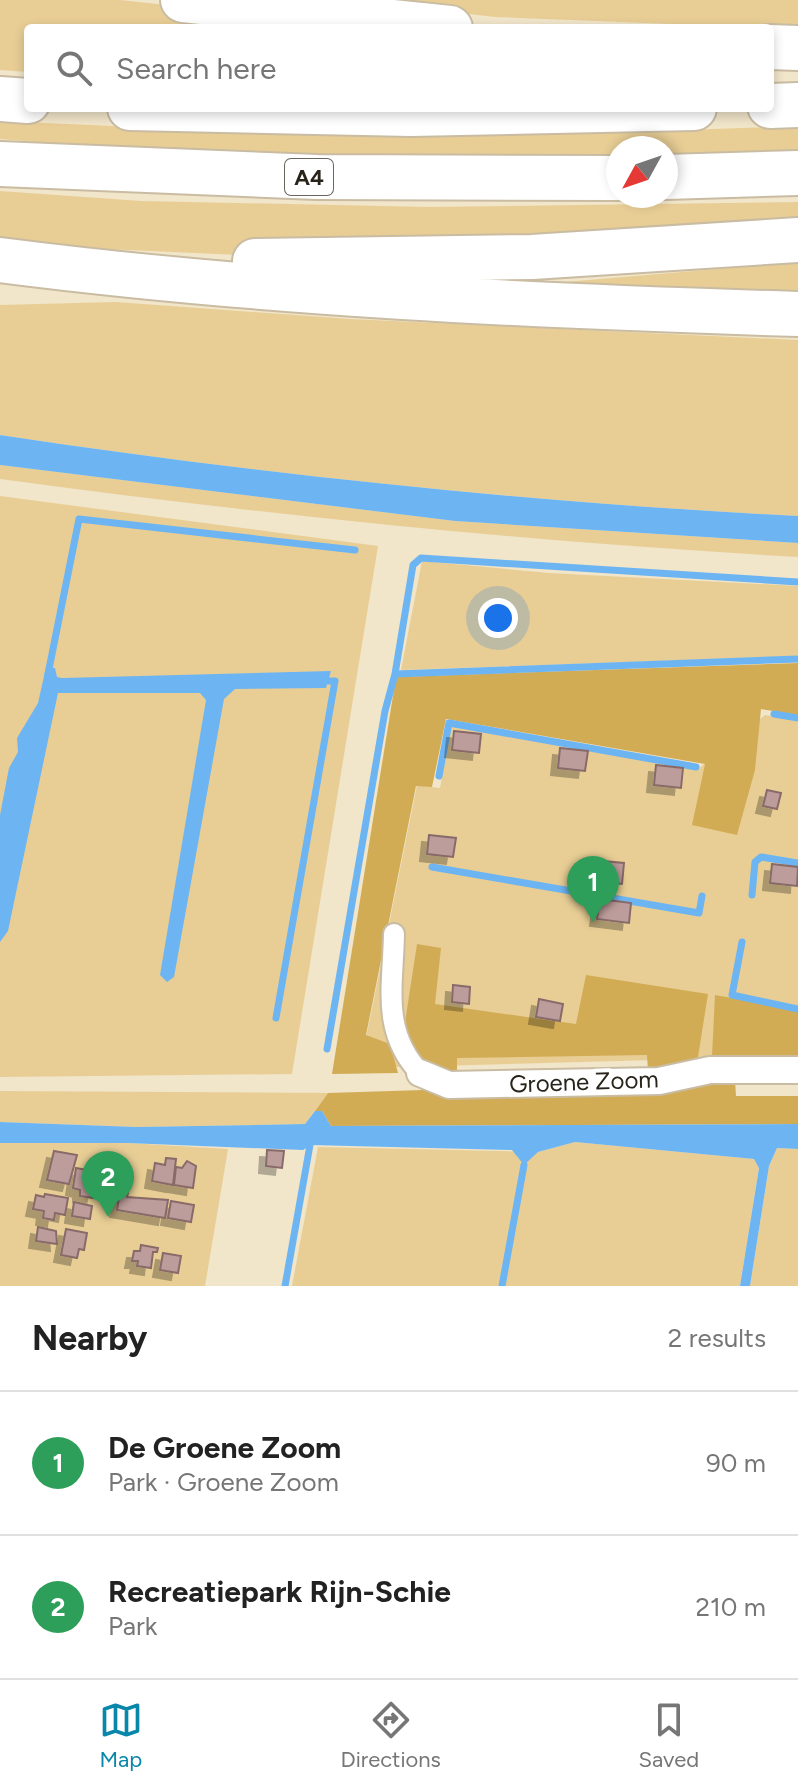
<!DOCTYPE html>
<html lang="en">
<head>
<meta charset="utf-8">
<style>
  body { margin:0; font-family:Figtree,sans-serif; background:#f2f2f2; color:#222 }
  .compass { position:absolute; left:606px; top:136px; width:72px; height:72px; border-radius:50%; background:#fff; box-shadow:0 4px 12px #0003; rotate:230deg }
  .you { position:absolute; left:498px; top:618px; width:28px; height:28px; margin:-20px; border:6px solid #fff; border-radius:50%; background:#1a73e8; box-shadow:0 0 0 12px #1a73e833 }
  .badge { display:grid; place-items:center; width:52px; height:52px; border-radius:50%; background:#0987aa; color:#fff; font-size:26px; font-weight:700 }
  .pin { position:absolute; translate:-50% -66px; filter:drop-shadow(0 2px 4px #0008) }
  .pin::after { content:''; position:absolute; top:42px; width:28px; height:24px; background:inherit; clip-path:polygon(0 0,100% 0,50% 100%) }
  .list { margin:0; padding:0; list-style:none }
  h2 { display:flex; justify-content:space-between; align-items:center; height:104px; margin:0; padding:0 32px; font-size:34px }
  h2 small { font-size:26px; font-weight:400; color:#767676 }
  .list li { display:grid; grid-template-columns:52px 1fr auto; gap:24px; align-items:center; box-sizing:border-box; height:144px; padding:0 32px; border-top:2px solid #e0e0e0 }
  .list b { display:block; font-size:30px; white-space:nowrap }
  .list p { margin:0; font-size:26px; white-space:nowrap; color:#767676 }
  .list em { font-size:26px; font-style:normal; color:#767676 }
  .icon { flex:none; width:44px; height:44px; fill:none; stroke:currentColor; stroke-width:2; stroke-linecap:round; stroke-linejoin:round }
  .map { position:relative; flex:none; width:798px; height:1286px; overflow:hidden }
  .search { position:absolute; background:#fff; box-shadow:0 4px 12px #0003; left:24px; right:24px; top:24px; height:88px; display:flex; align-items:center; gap:20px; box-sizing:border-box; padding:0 28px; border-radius:8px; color:#767676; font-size:30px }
  .sheet { height:392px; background:#fff }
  nav { display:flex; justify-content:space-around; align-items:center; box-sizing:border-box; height:112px; border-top:2px solid #e0e0e0; background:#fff; font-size:22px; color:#767676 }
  nav a { display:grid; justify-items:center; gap:4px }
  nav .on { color:#0987aa }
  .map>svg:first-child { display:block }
  .green { fill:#e8ce95 }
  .forest { fill:#d2ac55 }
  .water { fill:#6db5f2 }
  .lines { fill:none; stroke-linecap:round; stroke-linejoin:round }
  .stream { stroke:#6db5f2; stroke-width:7 }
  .building { fill:#bd9d9b; stroke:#886b69; stroke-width:2; filter:url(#shadow) }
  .pedestrian-casing { stroke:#c9bca2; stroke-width:24 }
  .minor-casing { stroke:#c9bca2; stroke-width:30 }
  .motorway-casing { stroke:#c9bca2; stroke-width:48 }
  .pedestrian { stroke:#fff; stroke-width:20 }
  .minor { stroke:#fff; stroke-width:26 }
  .motorway { stroke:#fff; stroke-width:44 }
  .labels { text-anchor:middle; stroke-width:8; stroke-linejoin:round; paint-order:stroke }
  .shield { fill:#fff; stroke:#68665f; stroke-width:2 }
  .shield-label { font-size:22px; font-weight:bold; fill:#28241a }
  .street-label { font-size:24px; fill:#28241a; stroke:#fff }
</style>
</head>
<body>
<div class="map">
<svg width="798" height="1286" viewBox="0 0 798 1286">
  <defs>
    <filter id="shadow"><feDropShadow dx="-7" dy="7" stdDeviation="0" flood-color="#0004"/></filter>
  </defs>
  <rect width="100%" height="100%" fill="#f1e5ca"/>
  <path class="green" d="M0,0H120L379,28H28V72L0,70Z
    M348,0H798V29L495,17Z
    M0,121L313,135L566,134L798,126V150L666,155V148H618V157C412,165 205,156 0,139Z
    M0,191L141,201L428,207L798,202V229L284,257L17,245L0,243Z
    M798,262V294L553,283Z
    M116,302L350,319L798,340V516C530,502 265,475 0,435V305Z
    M0,465L455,521L798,543V557C530,542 266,515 0,479Z
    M0,496L378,546L292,1074L0,1077Z
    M422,561L549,573L798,586V656L401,670Z
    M765,715L798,721V1056L360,1068L417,785L440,788L452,726L697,770Z
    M0,1091L328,1093L305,1124L137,1127L0,1122Z
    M575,1142L754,1159L759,1167L740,1286H292L318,1147L538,1152Z
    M0,1143H127L228,1149L205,1286H0Z
    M777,1148L798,1149V1286H750L769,1166Z"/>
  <path class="forest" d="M798,663V715L761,709L755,770L737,835L692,825L705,764L446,719L432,787L416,786L366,1035L390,1044L398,1073L332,1074L396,677Z
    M417,944L441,948L435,1004L576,1024L586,975L708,994L698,1057L684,1069L648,1072L647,1055L457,1058V1077L417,1075L404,1029Z
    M715,995L798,1010V1059L712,1056Z
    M735,1080L736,1096H798V1124L331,1126L322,1111H315L328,1093Z"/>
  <path class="water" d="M0,435C266,475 529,502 798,516V543L455,521L0,465Z
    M46,667L55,668L57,677L62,678L331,671L326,688L235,689L224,699L174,977L167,982L160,975L206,700L200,693H58L8,931L0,942V815L9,768L18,752L17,738L38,703Z
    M315,1111H322L331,1126L798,1124V1149L777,1148L769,1166L750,1286H740L759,1168L754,1159L575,1142L538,1152L524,1165L512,1150L311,1145L303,1150L127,1143H0V1122L137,1127L305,1124Z"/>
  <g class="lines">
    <path class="stream" d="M48,674L79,519L355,550
      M395,674L413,565L421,558L798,582
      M774,714L798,718
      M439,776L449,723L696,767
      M432,867L699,913L702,896
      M752,895L755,862L761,857L798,863
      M742,942L732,995L798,1009
      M276,1018L335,681H319
      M327,1049L385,711L395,674L798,659
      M285,1286L310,1145
      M502,1286L524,1165"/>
  </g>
  <path class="building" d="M454,731L481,734L479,753L452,750Z
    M560,748L588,751L585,771L558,768Z
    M656,765L683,768L681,788L654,785Z
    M767,790L781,793L777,809L763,806Z
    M429,835L456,838L453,857L427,854Z
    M592,860L624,863L622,884L590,880Z
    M772,864L798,867L797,886L770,883Z
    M600,899L631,903L629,923L597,919Z
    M453,985L470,987L469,1004L452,1002Z
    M539,999L563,1004L560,1021L536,1017Z
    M267,1150L284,1151L282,1168L266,1166Z
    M54,1151L77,1155L69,1184L47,1180Z
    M166,1158L176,1159L173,1185L152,1181L155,1163L165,1165Z
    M187,1161L196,1166L193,1188L174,1185L176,1167L182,1168Z
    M76,1168L98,1172L93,1198L80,1196V1190L73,1188Z
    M120,1192L128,1193L127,1197L168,1200L165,1218L117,1210Z
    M45,1194L68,1198L65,1215L55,1213L54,1220L43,1218L44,1211L33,1209L36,1195L44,1197Z
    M171,1201L194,1205L191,1222L168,1218Z
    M74,1202L92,1206L90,1219L72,1216Z
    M38,1227L56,1231L57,1244L36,1241Z
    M66,1229L87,1233L84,1250L79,1249L77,1258L61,1255Z
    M141,1245L158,1248L157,1252H153L151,1268L137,1266L138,1261H132L134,1251H140Z
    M163,1253L181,1256L178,1273L160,1270Z"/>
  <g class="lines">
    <defs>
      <path id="pedestrian" d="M394,934C393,987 381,1031 420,1073"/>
      <path id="minor" d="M420,1073L449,1085L659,1081L710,1070H798"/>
      <path id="motorway" d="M183,0L450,28
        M770,47L798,48
        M0,99L28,101
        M770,106L798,105
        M130,108L411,114L694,108
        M0,164L317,177L618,178
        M666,177L798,173
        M0,260C265,294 532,306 798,314
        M255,261L532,257L798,240"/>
    </defs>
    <use href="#pedestrian" class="pedestrian-casing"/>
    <use href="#minor" class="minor-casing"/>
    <use href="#motorway" class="motorway-casing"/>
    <use href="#pedestrian" class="pedestrian"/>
    <use href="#minor" class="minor"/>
    <use href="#motorway" class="motorway"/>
  </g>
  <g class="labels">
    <rect class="shield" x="285" y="159" width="48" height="36" rx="6"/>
    <g class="shield-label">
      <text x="309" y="185">A4</text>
    </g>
    <g class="street-label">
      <text transform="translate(584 1082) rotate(-2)" y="8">Groene Zoom</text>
    </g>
  </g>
</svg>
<svg class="compass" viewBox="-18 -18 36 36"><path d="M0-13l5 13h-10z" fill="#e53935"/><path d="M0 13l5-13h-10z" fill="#767676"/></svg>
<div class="you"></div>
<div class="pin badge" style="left:593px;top:922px;background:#2e9e5b">1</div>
<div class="pin badge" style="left:108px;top:1217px;background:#2e9e5b">2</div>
<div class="search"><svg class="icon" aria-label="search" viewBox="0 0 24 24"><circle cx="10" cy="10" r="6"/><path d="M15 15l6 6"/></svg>Search here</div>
</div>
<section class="sheet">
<h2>Nearby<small>2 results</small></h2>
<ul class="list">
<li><span class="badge" style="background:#2e9e5b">1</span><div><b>De Groene Zoom</b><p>Park · Groene Zoom</p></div><em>90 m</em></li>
<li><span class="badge" style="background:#2e9e5b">2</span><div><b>Recreatiepark Rijn-Schie</b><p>Park</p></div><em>210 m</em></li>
</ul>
</section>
<nav>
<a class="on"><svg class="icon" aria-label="map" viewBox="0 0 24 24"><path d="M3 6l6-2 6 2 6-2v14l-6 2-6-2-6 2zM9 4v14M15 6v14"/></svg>Map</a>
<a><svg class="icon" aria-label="directions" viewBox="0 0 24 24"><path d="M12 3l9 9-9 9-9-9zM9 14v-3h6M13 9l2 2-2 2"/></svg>Directions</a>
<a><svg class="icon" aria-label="saved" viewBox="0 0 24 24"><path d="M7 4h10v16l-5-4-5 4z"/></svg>Saved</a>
</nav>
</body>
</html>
